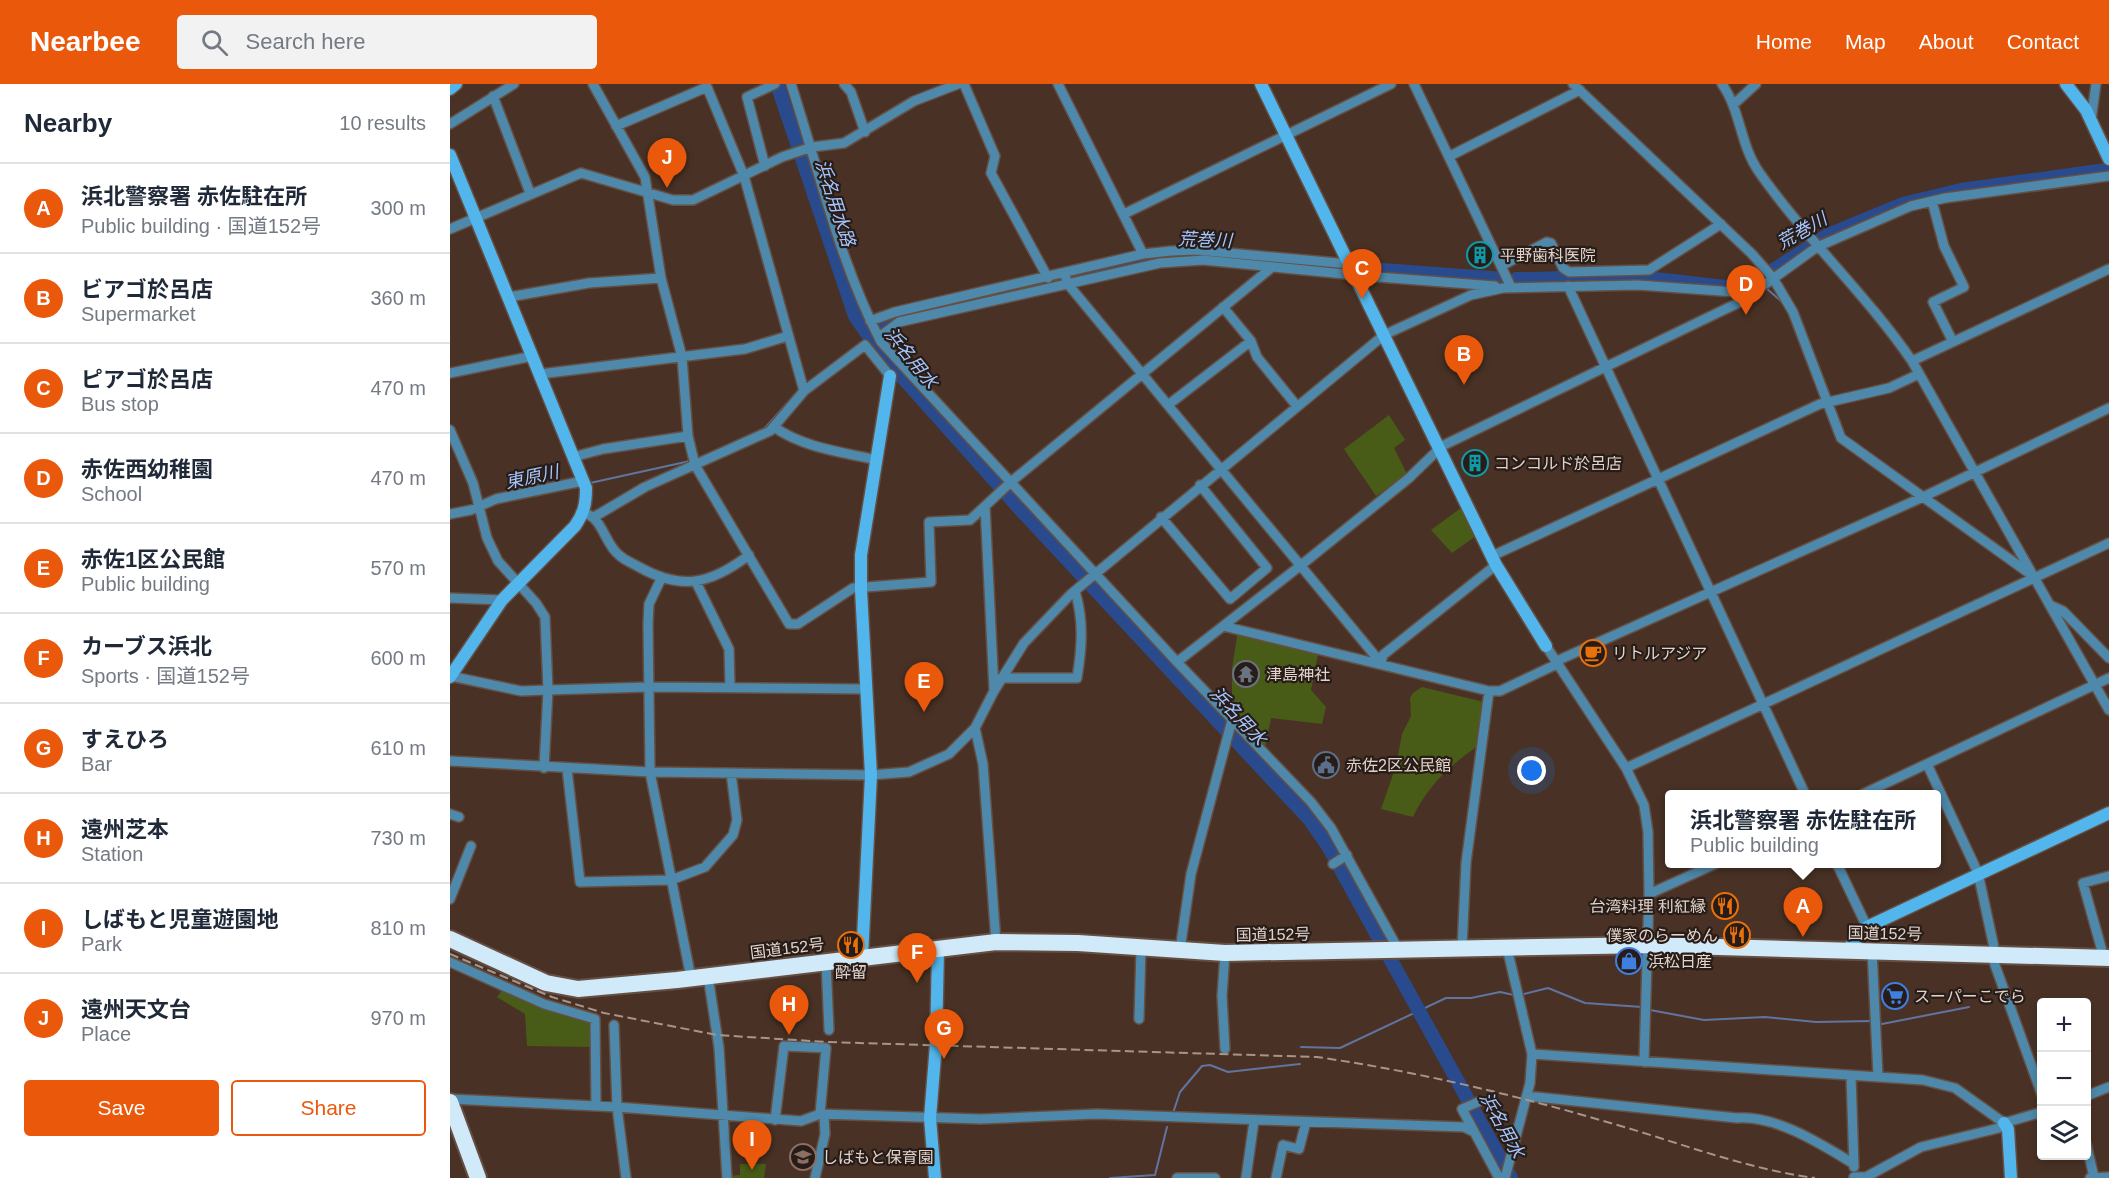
<!DOCTYPE html>
<html lang="en">
<head>
<meta charset="utf-8">
<style>
  body { margin:0; font-family:Arial,"Noto Sans JP",sans-serif; background:#f2f2f3; color:#1f2937 }
  .controls { position:absolute; right:18px; bottom:18px; display:grid; overflow:hidden; border-radius:6px; box-shadow:0 3px 9px #0003 }
  .controls button { width:54px; height:54px; display:grid; place-items:center; padding:0; border:0; border-bottom:2px solid #e0e1e3; background:#fff; color:#1f2937; font:30px sans-serif }
  .you { position:absolute; left:1082px; top:687px; width:21px; height:21px; margin:-15px; border:4px solid #fff; border-radius:50%; background:#1a73e8; box-shadow:0 0 0 9px #1a73e833 }
  .badge { display:grid; place-items:center; width:39px; height:39px; border-radius:50%; background:#ea580c; color:#fff; font-size:20px; font-weight:700 }
  .pin { position:absolute; translate:-50% -50px; filter:drop-shadow(0 2px 3px #0008) }
  .pin::after { content:''; position:absolute; top:32px; width:21px; height:18px; background:inherit; clip-path:polygon(0 0,100% 0,50% 100%) }
  .popup { position:absolute; left:1215px; top:706px; width:276px; height:78px; box-sizing:border-box; display:grid; place-content:center; border-radius:6px; background:#fff; filter:drop-shadow(0 2px 4px #0005); font-size:20px; white-space:nowrap; color:#747a83 }
  .popup b { font-size:22px; color:#1f2937 }
  .popup::after { content:''; position:absolute; left:50%; top:100%; margin-left:-12px; border:12px solid transparent; border-top-color:#fff }
  .list { margin:0; padding:0; list-style:none }
  h2 { display:flex; justify-content:space-between; align-items:center; height:78px; margin:0; padding:0 24px; font-size:26px }
  h2 small { font-size:20px; font-weight:400; color:#747a83 }
  .list li { display:grid; grid-template-columns:39px 1fr auto; gap:18px; align-items:center; box-sizing:border-box; height:90px; padding:0 24px; border-top:2px solid #e0e1e3 }
  .list b { display:block; font-size:22px; white-space:nowrap }
  .list p { margin:0; font-size:20px; white-space:nowrap; color:#747a83 }
  .list em { font-size:20px; font-style:normal; color:#747a83 }
  .actions { display:flex; gap:12px; padding:18px 24px }
  .actions a { flex:1; padding:14px 0; border:2px solid #ea580c; border-radius:6px; text-align:center; font-size:21px; color:#ea580c }
  .actions .main { background:#ea580c; color:#fff }
  .icon { flex:none; width:33px; height:33px; fill:none; stroke:currentColor; stroke-width:2; stroke-linecap:round; stroke-linejoin:round }
  .map { position:relative; flex:none; width:1659px; height:1094px; overflow:hidden }
  header { display:flex; align-items:center; gap:36px; box-sizing:border-box; height:84px; padding:0 30px; background:#ea580c; color:#fff }
  header strong { font-size:28px }
  nav { display:flex; gap:33px; margin-inline-start:auto; font-size:21px }
  .search { width:420px; height:54px; background:#f2f2f3; display:flex; align-items:center; gap:15px; box-sizing:border-box; padding:0 21px; border-radius:6px; color:#747a83; font-size:22px }
  main { display:flex }
  aside { flex:1; background:#fff }
  .map>svg:first-child { display:block }
  .green { fill:#485c17 }
  .lines { fill:none; stroke-linecap:round; stroke-linejoin:round }
  .stream { stroke:#6074a0; stroke-width:2 }
  .river { stroke:#294b8e; stroke-width:14 }
  .street-casing { stroke:#654f43; stroke-width:12 }
  .secondary-casing { stroke:#654f43; stroke-width:15 }
  .highway-casing { stroke:#654f43; stroke-width:20 }
  .street { stroke:#4e88aa; stroke-width:9 }
  .secondary { stroke:#52b5eb; stroke-width:12 }
  .highway { stroke:#d0eafa; stroke-width:16 }
  .rail { stroke:#a7958b; stroke-width:2; stroke-dasharray:9 4.5; stroke-linecap:butt }
  .labels { text-anchor:middle; stroke-width:4.5; stroke-linejoin:round; paint-order:stroke }
  .poi-label { font-size:16px; fill:#e2d3cb; stroke:#271c17; text-anchor:start }
  .street-label { font-size:16px; fill:#e2d3cb; stroke:#271c17 }
  .water-label { font-size:18px; font-style:italic; fill:#a5c5ff; stroke:#271c17 }
</style>
</head>
<body>
<header>
<strong>Nearbee</strong>
<div class="search"><svg class="icon" aria-label="search" viewBox="0 0 24 24"><circle cx="10" cy="10" r="6"/><path d="M15 15l6 6"/></svg>Search here</div>
<nav><a>Home</a><a>Map</a><a>About</a><a>Contact</a></nav>
</header>
<main>
<aside>
<h2>Nearby<small>10 results</small></h2>
<ul class="list">
<li><span class="badge">A</span><div><b>浜北警察署 赤佐駐在所</b><p>Public building · 国道152号</p></div><em>300 m</em></li>
<li><span class="badge">B</span><div><b>ビアゴ於呂店</b><p>Supermarket</p></div><em>360 m</em></li>
<li><span class="badge">C</span><div><b>ピアゴ於呂店</b><p>Bus stop</p></div><em>470 m</em></li>
<li><span class="badge">D</span><div><b>赤佐西幼稚園</b><p>School</p></div><em>470 m</em></li>
<li><span class="badge">E</span><div><b>赤佐1区公民館</b><p>Public building</p></div><em>570 m</em></li>
<li><span class="badge">F</span><div><b>カーブス浜北</b><p>Sports · 国道152号</p></div><em>600 m</em></li>
<li><span class="badge">G</span><div><b>すえひろ</b><p>Bar</p></div><em>610 m</em></li>
<li><span class="badge">H</span><div><b>遠州芝本</b><p>Station</p></div><em>730 m</em></li>
<li><span class="badge">I</span><div><b>しばもと児童遊園地</b><p>Park</p></div><em>810 m</em></li>
<li><span class="badge">J</span><div><b>遠州天文台</b><p>Place</p></div><em>970 m</em></li>
</ul>
<div class="actions"><a class="main">Save</a><a>Share</a></div>
</aside>
<div class="map">
<svg width="1659" height="1094" viewBox="0 0 1659 1094">
  <rect width="100%" height="100%" fill="#493225"/>
  <path class="green" d="M939,331L955,356L944,364L957,390L926,412L894,365Z
    M1011,424L1026,452L1002,469L981,446Z
    M788,547L869,565L861,606L876,623L872,640L821,634L815,664L782,631V584Z
    M972,603L1034,618L1031,660C1002,679 978,701 963,733L931,725L946,682L952,650L961,632L960,614L963,609Z
    M54,904L144,936L145,963L77,962L75,930L47,913Z
    M290,1080H316L314,1094H280V1092L290,1091Z"/>
  <g class="lines">
    <path class="stream" d="M1316,204L1332,218
      M314,345L348,307
      M140,399L240,377
      M1521,442L1565,473
      M1070,911L1098,904L1135,919L1192,923
      M1200,926L1254,936L1315,933L1366,938L1423,937
      M1428,938L1432,940L1519,923
      M851,963L890,964L996,914H1021L1050,908L1064,911
      M723,1029L730,1008L752,982L760,981L778,988L850,980
      M660,1094L705,1091L717,1043"/>
    <path class="river" d="M327,0L405,232L430,268L570,425L860,736L878,762L1061,1094
      M1066,195C1098,196 1128,192 1160,192C1202,193 1244,200 1286,204L1297,203L1378,151L1453,120L1511,106L1656,86
      M427,241L446,231L729,171L1054,195"/>
    <defs>
      <path id="street" d="M143,0L195,93L211,194L232,273L238,352L245,381L339,540H348L403,504L481,498L479,438L520,436L562,397L821,184
        M341,0C369,86 389,177 431,258L727,578L861,718L881,744L948,865
        M394,0L401,8L415,48
        M514,0L545,72L541,89L598,194
        M608,0L693,170
        M964,0L1061,203
        M1123,0L1302,170L1323,194L1343,228L1391,354L1583,492
        M1272,0C1291,27 1290,61 1309,88C1356,155 1416,210 1462,277L1659,626
        M43,12L80,109
        M1284,20L1306,0
        M1641,37L1646,0
        M0,40L64,0
        M166,42L257,3L294,92L354,307
        M1000,72L1130,6
        M315,82L297,13L325,0
        M1482,117L1494,162L1514,203L1483,218L1503,258
        M674,130L941,0
        M0,145L131,89L223,116H243L332,73L362,63L394,59L464,17L508,0
        M1053,181L1097,158L1101,159L1113,184L1119,188L1199,186L1271,140
        M615,190L617,199L931,579L933,571L1046,481
        M906,194L915,192L1045,202
        M1118,202L1355,710
        M59,213L139,199L211,194
        M773,223L801,257L807,273L846,321
        M420,237L445,228L693,170L721,167L747,166L899,180
        M429,253L449,238L710,179L753,176L905,191
        M1462,277L1659,185
        M0,289L83,272
        M90,290L295,265L338,252
        M718,321L801,257
        M324,343C354,364 392,368 427,376
        M0,346L23,399L37,454L48,477L86,519L95,533L98,606L199,603L416,605
        M123,373L153,365L238,352
        M535,422L544,606
        M0,430L21,426L46,415L133,397
        M139,431C153,438 156,461 169,471C174,476 182,479 189,483C232,507 261,500 299,471
        M144,433L195,403L320,347L354,307L415,261L440,292
        M711,433L780,515L817,484L750,401
        M1042,472L1370,320L1439,304L1469,290
        M211,495L199,520L198,540L200,688L241,894
        M246,498L279,565L280,604
        M0,514L52,516
        M1600,521L1613,527L1659,574
        M773,542L1039,607H1050L1107,580L1111,575L1473,413L1659,324
        M1096,562L1176,684L1194,721L1198,748L1199,810L1194,978
        M727,578L850,482L959,394L992,362L1290,218L1294,209
        M0,592L71,607L98,606L94,684
        M551,594H627C632,563 634,537 625,507
        M525,644L533,680L546,858
        M0,677L200,688L421,691L459,688L499,670L525,644L544,607L574,559L621,510L934,251L1021,211L1053,204L1188,201L1299,209L1317,199L1367,163L1461,122L1495,114L1659,92
        M1477,680L1528,789L1545,868L1541,870L1592,1011
        M1176,684L1659,459
        M117,685L130,798L221,796L255,783L283,751L287,736L281,689
        M1413,710L1659,594
        M0,730L9,733
        M883,780L897,771
        M1387,780L1417,843
        M1199,810L1265,780
        M0,815L21,762
        M1012,864L1016,779L1039,607
        M730,866L741,790L782,636
        M1422,866L1428,992
        M1654,874L1633,799L1659,792
        M0,878L94,920L145,935L146,1022
        M376,878L379,946
        M258,892L269,964L277,1094
        M689,935L691,864
        M164,941L167,1023L176,1094
        M775,965L772,912L775,869
        M1082,970L1473,996L1505,1004L1554,1039
        M1401,992L1404,1083
        M1077,1012L1287,1034C1326,1031 1371,1060 1404,1080
        M1636,1012L1659,1003
        M0,1015L167,1023L351,1037L370,1030L531,1035L647,1030L1014,1043L1024,1048
        M1028,1018L1012,1025L1049,1094
        M325,1036L334,962L376,964L370,1030
        M1636,1059L1644,1093
        M1404,1093H1416L1471,1063L1549,1044L1554,1039L1592,1028
        M365,1094L375,1050L374,1031
        M727,1094H765
        M796,1094L804,1037
        M826,1094L833,1061L849,1065L856,1038
        M1055,1094L1080,999L1082,970L1057,864
        M1640,1094L1659,1093"/>
      <path id="secondary" d="M811,0L1046,481L1096,562
        M1616,0L1636,26L1659,75
        M0,5L6,0
        M0,71L136,404C136,420 134,429 125,442L52,516L0,593
        M1397,866L1417,843L1659,729
        M412,874L421,691L411,506V471L440,292
        M1554,1039L1558,1045L1561,1094
        M485,1094L480,1034L486,960L488,866"/>
      <path id="highway" d="M0,855L96,899L128,905L227,896L546,858L628,859L775,869L1199,861L1659,874
        M0,1018L28,1094"/>
    </defs>
    <use href="#street" class="street-casing"/>
    <use href="#secondary" class="secondary-casing"/>
    <use href="#highway" class="highway-casing"/>
    <use href="#street" class="street"/>
    <use href="#secondary" class="secondary"/>
    <use href="#highway" class="highway"/>
    <path class="rail" d="M0,870L102,913L154,929L267,951L377,958L867,973C970,988 1065,1011 1164,1040C1230,1059 1297,1085 1365,1094"/>
  </g>
  <defs>
    <symbol id="building-ring" viewBox="-11 -11 22 22"><circle r="9.5" fill="#271c17" stroke="#0f9aa8" stroke-width="1.5"/><path d="M-4-6H4V6H1V3H-1V6H-4ZM-2.5-4.3h1.7v1.8h-1.7ZM.8-4.3h1.7v1.8H.8ZM-2.5-1h1.7V.8h-1.7ZM.8-1h1.7V.8H.8Z" fill="#0f9aa8"/></symbol>
    <symbol id="cafe-ring" viewBox="-11 -11 22 22"><circle r="9.5" fill="#271c17" stroke="#e8710a" stroke-width="1.5"/><path d="M-5.5-4.5H6V0H3Q3 3.5 0 3.5H-2.5Q-5.5 3.5-5.5 0ZM3-3.2v2h1.7v-2ZM-6 4.5H4V6H-6Z" fill="#e8710a"/></symbol>
    <symbol id="temple-ring" viewBox="-11 -11 22 22"><circle r="9.5" fill="#271c17" stroke="#6b7280" stroke-width="1.5"/><path d="M0-6L5-2H3V0L6.5 2.5H4V6H1.5V3h-3V6H-4V2.5H-6.5L-3 0V-2H-5Z" fill="#6b7280"/></symbol>
    <symbol id="civic-ring" viewBox="-11 -11 22 22"><circle r="9.5" fill="#271c17" stroke="#5c6f8a" stroke-width="1.5"/><path d="M-.6-6.5H3V-4.5H.6V-3L4-1V1h2V6H-6V1h2V-1L-.6-3ZM-1.2 2.5V6h2.4V2.5Z" fill="#5c6f8a"/></symbol>
    <symbol id="restaurant-ring" viewBox="-11 -11 22 22"><circle r="9.5" fill="#271c17" stroke="#e8710a" stroke-width="1.5"/><path d="M-5-6h1v4h1v-4h1v4h1v-4h1v5L-1.5 .5V6h-2V.5L-5-1ZM5-6V6H3V1.5H1.5Q1.5-4 5-6Z" fill="#e8710a"/></symbol>
    <symbol id="shop-ring" viewBox="-11 -11 22 22"><circle r="9.5" fill="#271c17" stroke="#3f7fe0" stroke-width="1.5"/><path d="M-5-2.5h2.3a2.7 3.5 0 0 1 5.4 0H5L5.5 6h-11ZM-1.5-2.5h3a1.5 2.3 0 0 0-3 0Z" fill="#3f7fe0"/></symbol>
    <symbol id="supermarket-ring" viewBox="-11 -11 22 22"><circle r="9.5" fill="#271c17" stroke="#3f7fe0" stroke-width="1.5"/><path d="M-6-5.5h2.5l.6 2H6L4.5 2H-2.5L-4.4-4H-6ZM-1.5 3.2a1.3 1.3 0 1 0 .1 0ZM3 3.2a1.3 1.3 0 1 0 .1 0Z" fill="#3f7fe0"/></symbol>
    <symbol id="school-ring" viewBox="-11 -11 22 22"><circle r="9.5" fill="#271c17" stroke="#8d6e63" stroke-width="1.5"/><path d="M0-5L7-2L0 1L-7-2ZM-4 1L0 2.5L4 1V4Q0 6-4 4Z" fill="#8d6e63"/></symbol>
  </defs>
  <g fill-rule="evenodd">
    <use href="#building-ring" x="1015" y="156" width="30" height="30"/>
    <use href="#building-ring" x="1010" y="364" width="30" height="30"/>
    <use href="#cafe-ring" x="1128" y="554" width="30" height="30"/>
    <use href="#temple-ring" x="781" y="575" width="30" height="30"/>
    <use href="#civic-ring" x="861" y="666" width="30" height="30"/>
    <use href="#restaurant-ring" x="1260" y="807" width="30" height="30"/>
    <use href="#restaurant-ring" x="1272" y="836" width="30" height="30"/>
    <use href="#restaurant-ring" x="386" y="846" width="30" height="30"/>
    <use href="#shop-ring" x="1164" y="862" width="30" height="30"/>
    <use href="#supermarket-ring" x="1430" y="897" width="30" height="30"/>
    <use href="#school-ring" x="338" y="1058" width="30" height="30"/>
  </g>
  <g class="labels">
    <g class="poi-label">
      <text x="1050" y="177">平野歯科医院</text>
      <text x="1044" y="385">コンコルド於呂店</text>
      <text x="1162" y="575">リトルアジア</text>
      <text x="816" y="596">津島神社</text>
      <text x="896" y="687">赤佐2区公民館</text>
      <text x="1256" y="828" text-anchor="end">台湾料理 利紅縁</text>
      <text x="1268" y="857" text-anchor="end">僕家のらーめん</text>
      <text x="1198" y="883">浜松日産</text>
      <text x="401" y="894" text-anchor="middle">酔留</text>
      <text x="1464" y="918">スーパーこでら</text>
      <text x="372" y="1079">しばもと保育園</text>
    </g>
    <g class="street-label">
      <text transform="translate(1435 849) rotate(1)" y="6">国道152号</text>
      <text transform="translate(823 850) rotate(-1)" y="6">国道152号</text>
      <text transform="translate(337 864) rotate(-7)" y="6">国道152号</text>
    </g>
    <g class="water-label">
      <text transform="translate(385 119) rotate(72)" y="6">浜名用水路</text>
      <text transform="translate(1352 147) rotate(-30)" y="6">荒巻川</text>
      <text transform="translate(755 156) rotate(2)" y="6">荒巻川</text>
      <text transform="translate(461 274) rotate(51)" y="6">浜名用水</text>
      <text transform="translate(82 393) rotate(-12)" y="6">東原川</text>
      <text transform="translate(788 632) rotate(47)" y="6">浜名用水</text>
      <text transform="translate(1052 1041) rotate(61)" y="6">浜名用水</text>
    </g>
  </g>
</svg>
<div class="controls">
<button>+</button>
<button>−</button>
<button><svg class="icon" aria-label="layers" viewBox="0 0 24 24"><path d="M12 4l9 5-9 5-9-5zM3 14l9 5 9-5"/></svg></button>
</div>
<div class="you"></div>
<div class="pin badge" style="left:1353px;top:853px">A</div>
<div class="popup"><b>浜北警察署 赤佐駐在所</b>Public building</div>
<div class="pin badge" style="left:1014px;top:301px">B</div>
<div class="pin badge" style="left:912px;top:215px">C</div>
<div class="pin badge" style="left:1296px;top:231px">D</div>
<div class="pin badge" style="left:474px;top:628px">E</div>
<div class="pin badge" style="left:467px;top:899px">F</div>
<div class="pin badge" style="left:494px;top:975px">G</div>
<div class="pin badge" style="left:339px;top:951px">H</div>
<div class="pin badge" style="left:302px;top:1086px">I</div>
<div class="pin badge" style="left:217px;top:104px">J</div>
</div>
</main>
</body>
</html>
